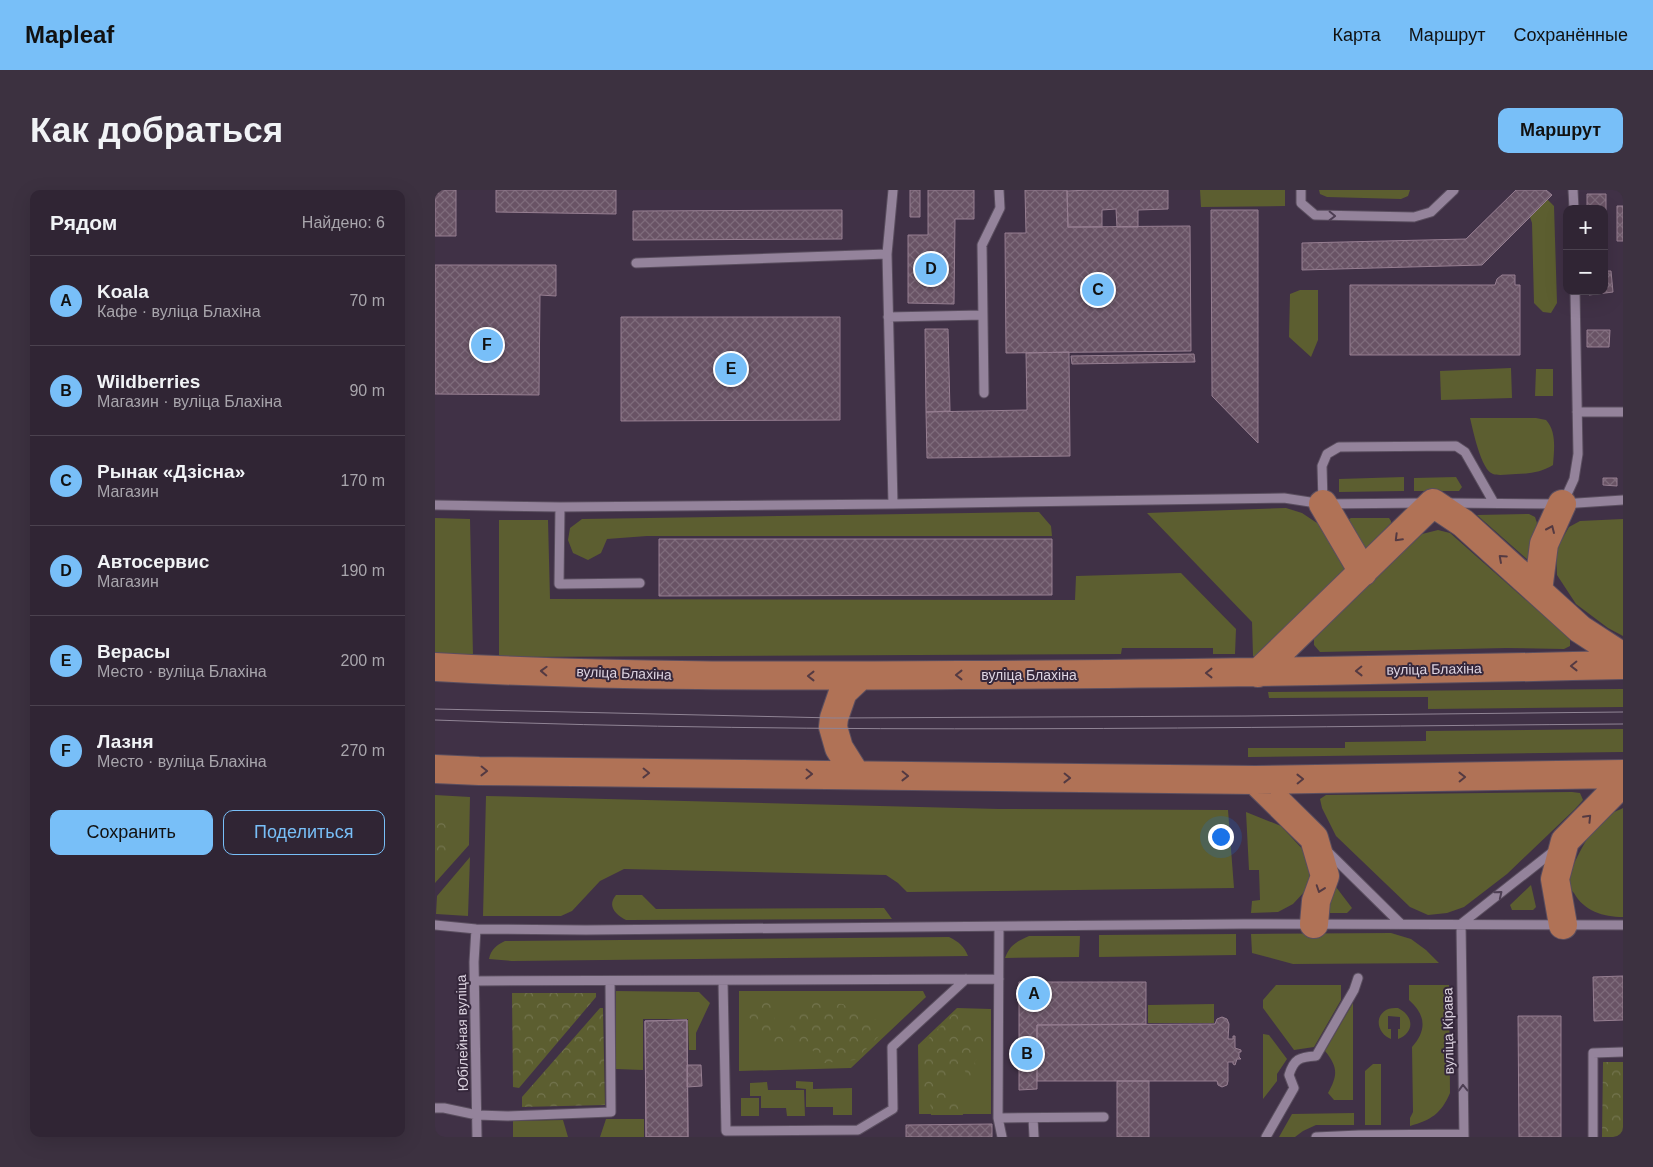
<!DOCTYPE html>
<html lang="ru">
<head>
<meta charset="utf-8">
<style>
  body { margin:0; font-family:Helvetica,sans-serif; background:#3c3140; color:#f1f3f6 }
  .controls { position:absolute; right:15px; top:15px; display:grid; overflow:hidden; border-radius:10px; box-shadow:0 5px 20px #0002 }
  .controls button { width:45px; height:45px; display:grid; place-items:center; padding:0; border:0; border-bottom:1px solid #4b424f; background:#302534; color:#f1f3f6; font:25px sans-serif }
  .you { position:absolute; left:785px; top:646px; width:18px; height:18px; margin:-12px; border:4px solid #fff; border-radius:50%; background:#1a73e8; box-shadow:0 0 0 8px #1a73e833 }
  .badge { display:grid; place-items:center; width:32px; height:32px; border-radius:50%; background:#78bff8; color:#111; font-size:16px; font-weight:700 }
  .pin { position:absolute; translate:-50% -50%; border:2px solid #fff; box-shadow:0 1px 5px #0006 }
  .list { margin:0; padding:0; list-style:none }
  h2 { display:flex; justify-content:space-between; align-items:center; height:65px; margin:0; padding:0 20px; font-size:21px }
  h2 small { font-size:16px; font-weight:400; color:#a8a5ac }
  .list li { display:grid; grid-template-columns:32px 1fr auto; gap:15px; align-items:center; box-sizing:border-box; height:90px; padding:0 20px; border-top:1px solid #4b424f }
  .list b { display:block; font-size:19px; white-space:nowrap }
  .list p { margin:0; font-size:16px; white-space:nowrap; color:#a8a5ac }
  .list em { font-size:16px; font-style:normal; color:#a8a5ac }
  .actions { display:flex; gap:10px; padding:15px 20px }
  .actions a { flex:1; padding:11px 0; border:1px solid #78bff8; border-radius:10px; text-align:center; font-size:18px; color:#78bff8 }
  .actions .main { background:#78bff8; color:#111 }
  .map { position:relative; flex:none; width:1188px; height:947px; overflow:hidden; border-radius:10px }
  header { display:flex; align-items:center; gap:30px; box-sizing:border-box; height:70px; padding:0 25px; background:#78bff8; color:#111 }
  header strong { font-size:24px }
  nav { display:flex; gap:28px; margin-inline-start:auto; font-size:18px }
  .intro { display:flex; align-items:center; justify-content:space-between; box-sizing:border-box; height:120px; padding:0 30px }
  h1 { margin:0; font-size:35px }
  .button { padding:12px 22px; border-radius:10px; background:#78bff8; color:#111; font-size:18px; font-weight:700 }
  main { display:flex; gap:30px; padding:0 30px }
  aside { flex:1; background:#302534; border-radius:10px; box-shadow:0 5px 20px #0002 }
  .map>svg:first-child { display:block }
  .grass { fill:#5c5e30 }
  .forest { fill:url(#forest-crowns) }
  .building { fill:url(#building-cross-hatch); stroke:#967e91 }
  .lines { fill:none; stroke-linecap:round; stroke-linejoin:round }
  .minor-casing { stroke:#5a4e5f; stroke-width:11 }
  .major-casing { stroke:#5a4e5f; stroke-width:30 }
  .minor { stroke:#94839b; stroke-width:9 }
  .major { stroke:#b07256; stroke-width:28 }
  .tram { stroke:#908495; stroke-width:1 }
  .oneway { stroke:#4d3e53 }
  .oneway2 { stroke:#543a42 }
  .labels { text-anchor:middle; stroke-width:4; stroke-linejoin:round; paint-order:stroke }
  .street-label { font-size:14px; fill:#ded5e2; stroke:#35273b }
</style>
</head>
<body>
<header>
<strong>Mapleaf</strong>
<nav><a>Карта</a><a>Маршрут</a><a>Сохранённые</a></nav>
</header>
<div class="intro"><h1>Как добраться</h1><a class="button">Маршрут</a></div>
<main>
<aside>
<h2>Рядом<small>Найдено: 6</small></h2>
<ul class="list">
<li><span class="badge">A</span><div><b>Koala</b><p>Кафе · вуліца Блахіна</p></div><em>70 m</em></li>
<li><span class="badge">B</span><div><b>Wildberries</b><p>Магазин · вуліца Блахіна</p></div><em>90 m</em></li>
<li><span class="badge">C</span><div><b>Рынак «Дзісна»</b><p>Магазин</p></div><em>170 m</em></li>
<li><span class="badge">D</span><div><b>Автосервис</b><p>Магазин</p></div><em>190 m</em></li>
<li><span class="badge">E</span><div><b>Верасы</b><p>Место · вуліца Блахіна</p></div><em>200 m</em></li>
<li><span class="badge">F</span><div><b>Лазня</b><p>Место · вуліца Блахіна</p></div><em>270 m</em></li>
</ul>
<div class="actions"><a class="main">Сохранить</a><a>Поделиться</a></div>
</aside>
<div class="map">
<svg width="1188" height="947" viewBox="0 0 1188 947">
  <defs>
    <pattern id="forest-crowns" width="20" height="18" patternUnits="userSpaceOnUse" patternTransform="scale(1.25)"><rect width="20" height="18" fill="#5c5e30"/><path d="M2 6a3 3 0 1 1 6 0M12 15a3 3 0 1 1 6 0" fill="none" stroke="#73744e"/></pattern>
    <pattern id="building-cross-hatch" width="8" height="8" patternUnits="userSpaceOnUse" patternTransform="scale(1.25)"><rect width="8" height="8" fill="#695365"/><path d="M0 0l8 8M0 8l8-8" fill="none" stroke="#7e6b7b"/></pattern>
  </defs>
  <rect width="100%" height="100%" fill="#403146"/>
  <path class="grass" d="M765,0H850V16L766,17Z
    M884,0H975L973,6L966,9L892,7L885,4Z
    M1112,9L1119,16L1122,113L1116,123L1108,122L1099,113L1097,33L1095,27Z
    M865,100H883V150L876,167L854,147L855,104Z
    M1076,178L1077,208L1006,210L1005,181Z
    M1101,179H1118V206H1100Z
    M1035,228H1101L1111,230C1122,242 1119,260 1118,275C1107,282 1094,284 1081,284C1074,284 1064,286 1058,284C1046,280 1038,240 1035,228Z
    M969,287V301L904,302V289Z
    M1021,287L1027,297L1024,301H979V288Z
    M851,318L867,323L885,335L917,375L825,466H818L817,432L712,323Z
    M604,322L616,336L617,346H212L172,349L166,363L153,370L138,363L133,350L135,338L147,329Z
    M1094,324L1100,327L1102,333L1093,370L1042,325Z
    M0,328L35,329L38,466L0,464Z
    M916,328H954L956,331V333L930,360L912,330Z
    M1188,329V446L1173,438L1141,414L1122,385L1121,360L1134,337L1145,331Z
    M64,330H113L115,409L640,410L641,386L746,383L801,439L800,464H778V458H687L686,464L64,467Z
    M1003,340L1015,343L1135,449V456L1129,459L1071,458L885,462L879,455V446L987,344Z
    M1188,499V517L993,519V507L834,508L833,502Z
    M1188,539V562L813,567V558H910V552L991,551V541Z
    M1137,602L1145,603L1148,610L1140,619L1072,684L1029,717L1012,723L993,725L975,717L901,646L887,618L885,609L891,605Z
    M0,605L35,607L34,655L0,693Z
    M51,606L564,619L793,620L799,698L472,702L463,693L451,685L189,679L165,691L137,721L126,726H48Z
    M1188,618V727C1168,727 1149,721 1139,703C1137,701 1135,699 1135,697C1131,680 1156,640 1168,628C1173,624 1182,621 1188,618Z
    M811,622L846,636L871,663L875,684L871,700L858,714L843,722L816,723L817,711L825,710L824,680H814Z
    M35,667L33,726L1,724L2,706Z
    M1096,695L1101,717L1098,720H1077L1075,715Z
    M901,697L917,718L912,723H891L889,718Z
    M181,705H207L221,719L449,718L457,729L191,730C180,724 172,716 181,705Z
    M956,743L976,749L991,760L1004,773L858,774L817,763L816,744Z
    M801,744V765L664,767V745Z
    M594,746H645L644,767L570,768C575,755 581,752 594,746Z
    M514,747C524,752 529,756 533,766L77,771L54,769C56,759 62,755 70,751Z
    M841,795H906V810L879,857L859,860L828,818V810Z
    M974,795H1014L1015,903C1006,924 996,930 975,936V928L978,922L977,857C992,840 991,825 974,810Z
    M181,801L264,802L275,813L261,843V860H254L253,829H208V880L181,879Z
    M304,801H488L491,807L416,878L304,881Z
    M918,813V910H899L893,903C903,885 903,877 890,861Z
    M779,814V833H713V815Z
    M522,818L556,819V924H484L483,855Z
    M963,818C979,826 980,842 963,849V839H965V827L953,826V839H956V849C944,845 938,828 951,820C955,818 959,818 963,818Z
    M828,844L834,845L852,869L842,884V891L828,909Z
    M938,874H946V935H930V881Z
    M361,891L378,892V899L417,898V925H398V917H371V899L361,898Z
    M332,892L333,900H369L370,926H352L351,918H326V906H315V893Z
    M306,908H324V926H306Z
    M919,923V935H881L868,941L860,947H844L857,924Z
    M171,929H209V947H165Z
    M128,930L133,947H78V931Z"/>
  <path class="forest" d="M0,624L13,625L14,669L0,670Z
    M77,803H161V807L84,898L78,897Z
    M313,807L336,808L342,845L350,847L368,811L408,814L428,830L446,829L451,839L420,870L389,873L370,852L344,861L312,825Z
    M165,818H168L170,915L87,917V907Z
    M519,823L536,828L553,855L539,872L547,883L534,892L529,878L531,871L515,877L508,902L525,906L528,925H496L495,910L487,902L489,853Z
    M1168,872H1188V947H1167Z"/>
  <path class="building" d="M0,0H21V46H0Z
    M61,0H181V24L61,22Z
    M475,0H485V27H475Z
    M493,0H539V29H520L519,114L473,113V45H493Z
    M590,0H632L633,37L755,36L756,161L571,163L570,43H591Z
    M654,0H733V19L703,20V37H682L681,19L667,20V37H633L632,1Z
    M1081,0H1111L1117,5L1047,75L867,80V53L1031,49Z
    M1152,4H1171V33H1169V19H1152Z
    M1182,16H1188V51H1182Z
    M407,20V49L198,50V21Z
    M776,20H823V253L777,206Z
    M0,75H121V106L105,105L104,205L0,204Z
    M1169,81H1176L1178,102L1154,105V101H1169Z
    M1067,85H1080V95H1085V165H915V95H1060L1062,89Z
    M186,127H405V230L186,231Z
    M490,139H513L515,221L491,222Z
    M1152,140H1175L1174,157H1152Z
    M634,162L635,266L492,268L491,222L592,220L591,163Z
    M759,164L760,172L637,174L636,166Z
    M1168,288H1182V296L1168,295Z
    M224,349H617V405L224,406Z
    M1188,786V830L1159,831L1158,787Z
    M584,792H711V834L602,835V859H607V867H602V899L584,900Z
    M1083,826H1126V947H1084Z
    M787,827L792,829L794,834L793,849H798V846H800V858L806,860V862H804V867L806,869H802L800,875L798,874V872H793V891L792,895L787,897L783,895L782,891H602V867H607V859H602V835L780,834L782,829Z
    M252,830L253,947H211L210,831Z
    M252,830L253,947H211L210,831Z
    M252,875H266L267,896L252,897Z
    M682,891H714V947H682Z
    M557,934V947H471V935Z"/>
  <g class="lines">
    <defs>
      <path id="minor" d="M866,0V13L880,25L979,27L996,22L1019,0
        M1138,0L1139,19
        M201,73L452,64
        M453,127L548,125
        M549,203L547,55L565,18L564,0
        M1142,222H1188
        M1129,311L1139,289L1143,264L1140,101
        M888,312L887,276L892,264L904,257L1021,256L1030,262L1059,313
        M1012,313L1127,314L1188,310
        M458,314L452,64L458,0
        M0,315L125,317L458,314L849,308L888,314L989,313
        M125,317L124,394L205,393
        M890,659L966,734
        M0,735L41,739L151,740L808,734L1188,735
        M564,737L563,928L567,947
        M41,739L39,772L42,947
        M39,791L564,789
        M288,791L291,941L423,940L458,919L457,857L531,789
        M0,918H9L42,925L72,926L176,922L175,791
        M563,928L669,927
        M598,928L599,947
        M831,947L859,898L854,885C859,869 864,867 881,866L919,800L923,788
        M881,947L924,945L1029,944
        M1029,947L1026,734L1120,660
        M1158,947V863L1188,862"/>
      <path id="major" d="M888,314L928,382
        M1103,401L1109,354L1127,314
        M0,477C175,487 350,486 525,485C746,484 967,480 1188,475
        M823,483L998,313L1028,333L1145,439L1188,467
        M0,579L44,581L820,590L1188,584
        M421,585L404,558L398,537L399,528L408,502L425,486
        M820,590L879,648L890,686L881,711L879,734
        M1128,735L1120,689L1130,651L1188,592"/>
    </defs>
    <use href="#minor" class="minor-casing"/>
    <use href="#major" class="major-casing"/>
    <use href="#minor" class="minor"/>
    <use href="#major" class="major"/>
    <path class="tram" d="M0,519L399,528L811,526L1188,522
      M0,530C396,545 792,537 1188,534"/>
  </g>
  <defs><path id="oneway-chevron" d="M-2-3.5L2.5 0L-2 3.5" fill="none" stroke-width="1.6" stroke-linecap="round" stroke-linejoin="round" transform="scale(1.25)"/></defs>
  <g class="oneway">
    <use href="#oneway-chevron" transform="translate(897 26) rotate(1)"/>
    <use href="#oneway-chevron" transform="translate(1064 704) rotate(-39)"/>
    <use href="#oneway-chevron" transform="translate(1028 898) rotate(-91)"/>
  </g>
  <g class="oneway2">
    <use href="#oneway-chevron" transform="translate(1116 339) rotate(-66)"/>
    <use href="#oneway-chevron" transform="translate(963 348) rotate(135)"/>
    <use href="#oneway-chevron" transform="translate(1067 368) rotate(-138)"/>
    <use href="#oneway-chevron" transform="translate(1139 476) rotate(179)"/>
    <use href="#oneway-chevron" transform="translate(109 481) rotate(-178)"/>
    <use href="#oneway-chevron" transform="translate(924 481) rotate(179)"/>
    <use href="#oneway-chevron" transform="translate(774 483) rotate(180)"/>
    <use href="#oneway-chevron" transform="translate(524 485) rotate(180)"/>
    <use href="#oneway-chevron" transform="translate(376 486) rotate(180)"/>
    <use href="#oneway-chevron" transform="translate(49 581) rotate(1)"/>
    <use href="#oneway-chevron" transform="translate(211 583) rotate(1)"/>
    <use href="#oneway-chevron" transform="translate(374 584) rotate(1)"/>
    <use href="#oneway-chevron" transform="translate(470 586) rotate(1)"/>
    <use href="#oneway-chevron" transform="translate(1027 587) rotate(-1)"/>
    <use href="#oneway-chevron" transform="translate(632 588) rotate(1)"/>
    <use href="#oneway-chevron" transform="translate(865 589) rotate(-1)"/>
    <use href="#oneway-chevron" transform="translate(1153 628) rotate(-46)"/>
    <use href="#oneway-chevron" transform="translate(885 699) rotate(109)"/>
  </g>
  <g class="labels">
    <g class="street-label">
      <text transform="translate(999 479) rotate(-1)" y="5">вуліца Блахіна</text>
      <text transform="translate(189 483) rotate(2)" y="5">вуліца Блахіна</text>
      <text x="594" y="490">вуліца Блахіна</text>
      <text transform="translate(1013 841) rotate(-91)" y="5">вуліца Кірава</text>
      <text transform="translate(27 843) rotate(-91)" y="5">Юбілейная вуліца</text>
    </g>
  </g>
</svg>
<div class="controls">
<button>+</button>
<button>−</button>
</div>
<div class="you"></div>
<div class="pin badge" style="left:599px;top:804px">A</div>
<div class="pin badge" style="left:592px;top:864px">B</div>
<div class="pin badge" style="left:663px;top:100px">C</div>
<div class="pin badge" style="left:496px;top:79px">D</div>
<div class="pin badge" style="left:296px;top:179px">E</div>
<div class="pin badge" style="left:52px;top:155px">F</div>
</div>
</main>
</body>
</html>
